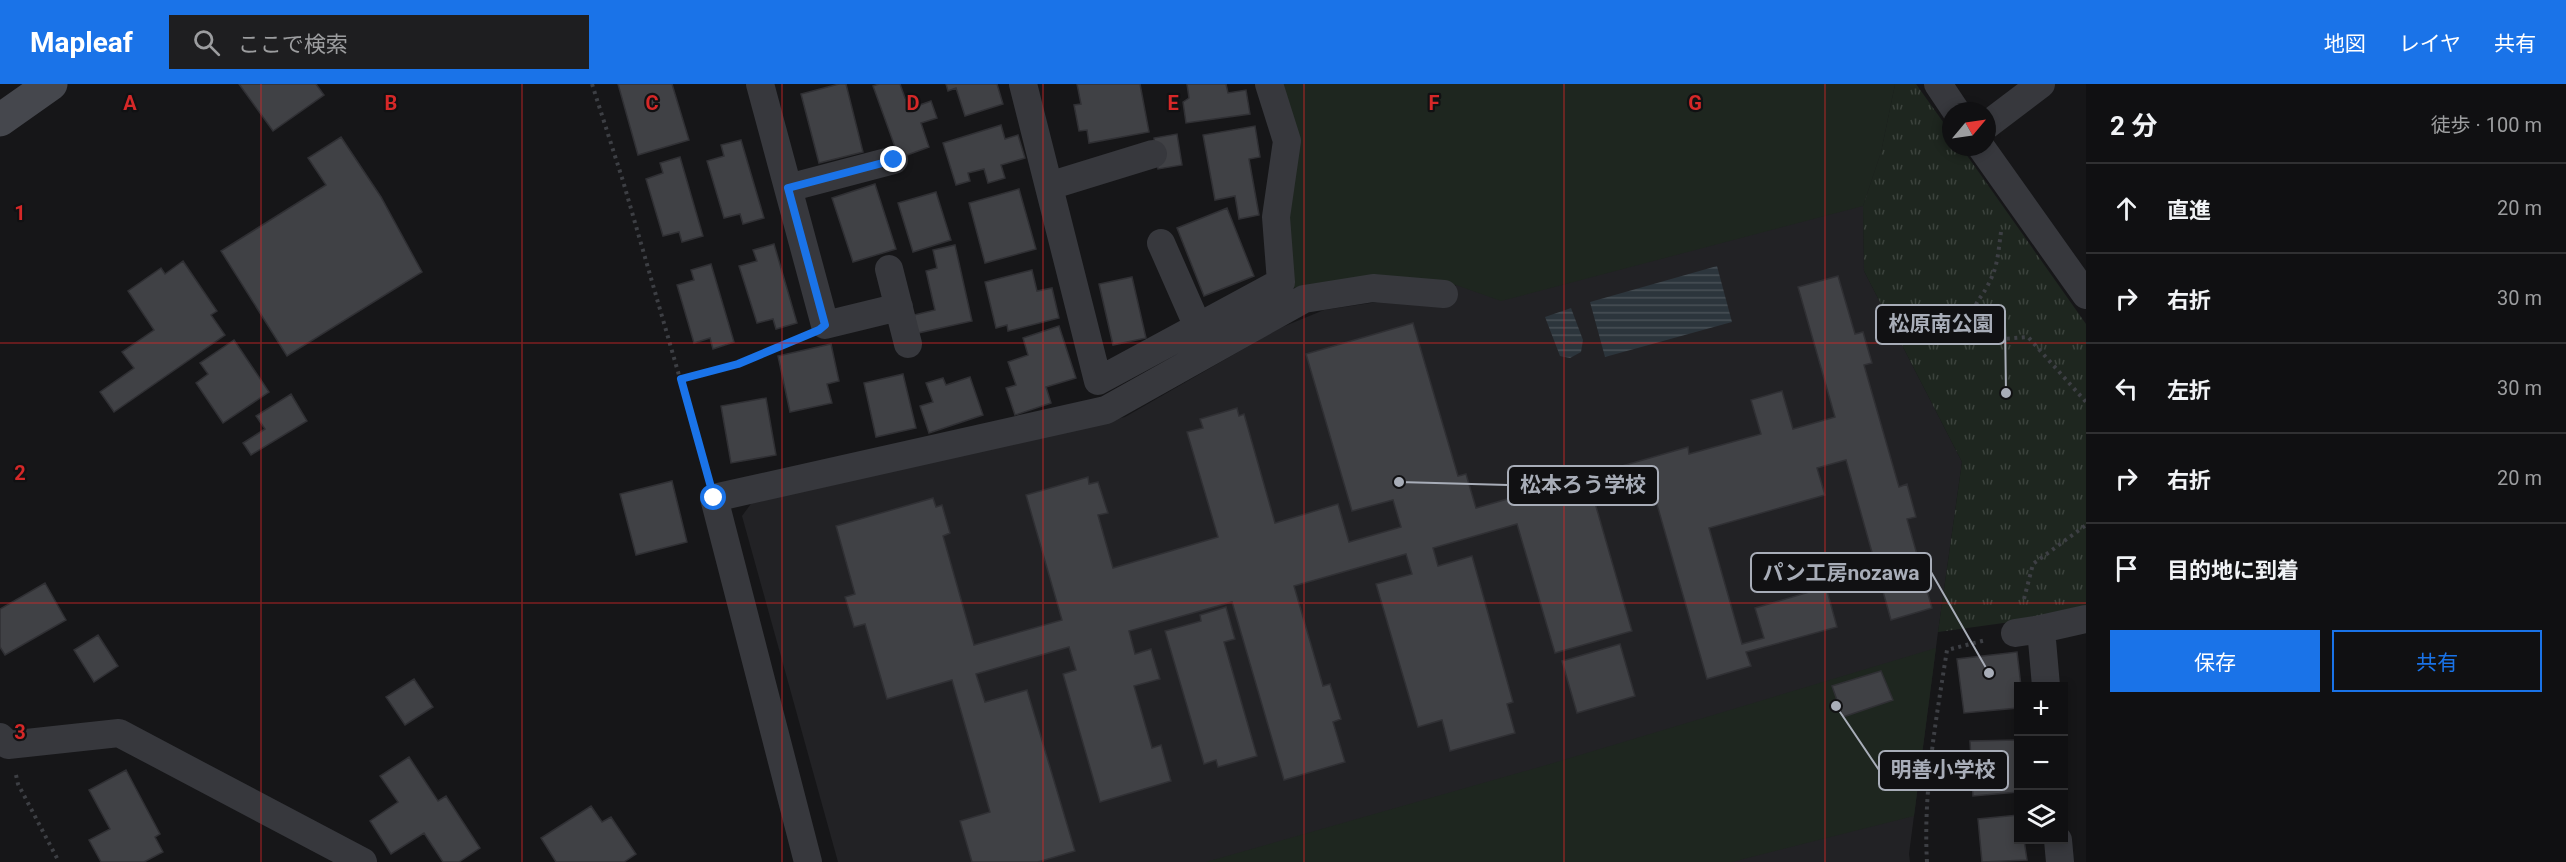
<!DOCTYPE html>
<html lang="ja">
<head>
<meta charset="utf-8">
<style>
  body { margin:0; font-family:Roboto,"Noto Sans JP",sans-serif; background:#1e1e20; color:#f1f3f6 }
  .controls { position:absolute; right:18px; bottom:18px; display:grid; overflow:hidden; border-radius:0px; box-shadow:0 3px 9px #0003 }
  .controls button { width:54px; height:54px; display:grid; place-items:center; padding:0; border:0; border-bottom:2px solid #303032; background:#101012; color:#f1f3f6; font:30px sans-serif }
  .compass { position:absolute; left:1942px; top:18px; width:54px; height:54px; border-radius:50%; background:#101012; box-shadow:0 3px 9px #0003; rotate:61deg }
  .stop { position:absolute; width:18px; height:18px; margin:-14px; border:4px solid #1a73e8; border-radius:50%; background:#fff }
  .stop.end { background:#1a73e8; border-color:#fff; box-shadow:0 2px 6px #0008 }
  .list { margin:0; padding:0; list-style:none }
  h2 { display:flex; justify-content:space-between; align-items:center; height:78px; margin:0; padding:0 24px; font-size:26px }
  h2 small { font-size:20px; font-weight:400; color:#9c9d9f }
  .list li { display:grid; grid-template-columns:39px 1fr auto; gap:18px; align-items:center; box-sizing:border-box; height:90px; padding:0 24px; border-top:2px solid #303032 }
  .list b { display:block; font-size:22px; white-space:nowrap }
  .list em { font-size:20px; font-style:normal; color:#9c9d9f }
  .actions { display:flex; gap:12px; padding:18px 24px }
  .actions a { flex:1; padding:14px 0; border:2px solid #1a73e8; border-radius:0px; text-align:center; font-size:21px; color:#1a73e8 }
  .actions .main { background:#1a73e8; color:#fff }
  .icon { flex:none; width:33px; height:33px; fill:none; stroke:currentColor; stroke-width:2; stroke-linecap:round; stroke-linejoin:round }
  .map { position:relative; flex:none; width:2086px; height:778px; overflow:hidden }
  header { display:flex; align-items:center; gap:36px; box-sizing:border-box; height:84px; padding:0 30px; background:#1a73e8; color:#fff }
  header strong { font-size:28px }
  nav { display:flex; gap:33px; margin-inline-start:auto; font-size:21px }
  .search { width:420px; height:54px; background:#1e1e20; display:flex; align-items:center; gap:15px; box-sizing:border-box; padding:0 21px; border-radius:0px; color:#9c9d9f; font-size:22px }
  main { display:flex }
  aside { flex:1; background:#101012 }
  .map>svg:first-child { display:block }
  .built { fill:#222225 }
  .grass { fill:url(#grass-tufts) }
  .pitch { fill:#1e261f }
  .water { fill:url(#water-rules) }
  .building { fill:#404145; stroke:#303034; stroke-width:1.5 }
  .lines { fill:none; stroke-linecap:round; stroke-linejoin:round }
  .path { stroke:#3d3f44; stroke-width:4; stroke-dasharray:3 4.5; stroke-linecap:butt }
  .street { stroke:#37383d; stroke-width:28 }
  .secondary { stroke:#45474d; stroke-width:33 }
  .route { stroke:#1a73e8; stroke-width:8 }
  .grid { fill:none; stroke:#d62828; stroke-width:1.5; stroke-opacity:0.55 }
  .grid-label { font-size:20px; text-anchor:middle; font-weight:bold; fill:#d62828; stroke:#111113; stroke-width:4.5; stroke-linejoin:round; paint-order:stroke }
  .leader { fill:none; stroke:#a8adb8; stroke-width:2 }
  .callout-dot { fill:#a8adb8; stroke:#111113; stroke-width:2 }
  .callout { fill:#111113; stroke:#a8adb8; stroke-width:2 }
  .callout-label { font-size:21px; text-anchor:middle; font-weight:bold; fill:#a8adb8 }
</style>
</head>
<body>
<header>
<strong>Mapleaf</strong>
<div class="search"><svg class="icon" aria-label="search" viewBox="0 0 24 24"><circle cx="10" cy="10" r="6"/><path d="M15 15l6 6"/></svg>ここで検索</div>
<nav><a>地図</a><a>レイヤ</a><a>共有</a></nav>
</header>
<main>
<div class="map">
<svg width="2086" height="778" viewBox="0 0 2086 778">
  <defs>
    <pattern id="grass-tufts" width="24" height="20" patternUnits="userSpaceOnUse" patternTransform="scale(1.5)"><rect width="24" height="20" fill="#1e261f"/><path d="M3 7l-1-3M5 7V3M7 7l1-3M15 17l-1-3M17 17v-4M19 17l1-3" fill="none" stroke="#3c433d"/></pattern>
    <pattern id="water-rules" width="6" height="5" patternUnits="userSpaceOnUse" patternTransform="scale(1.5)"><rect width="6" height="5" fill="#2c353c"/><path d="M0 2.5h6" fill="none" stroke="#485056"/></pattern>
  </defs>
  <rect width="100%" height="100%" fill="#161618"/>
  <path class="built" d="M1895,0L1881,68L1863,122L1864,187L1962,378L1938,548L1909,770L1910,778H838L742,432L753,417L1125,333L1280,244L1324,226L1404,214L1439,222L1456,201L1381,194Z"/>
  <path class="grass" d="M1895,0H1916L1951,49V63H1961L2086,240V521L2018,537L1938,548L1962,378L1864,187L1863,122L1881,68Z"/>
  <path class="pitch" d="M1280,0H1895L1881,68L1863,122L1501,217L1456,201L1381,194L1293,204Z
    M1936,564L1914,732L1732,778H1206L1550,680Z"/>
  <path class="water" d="M1717,182L1732,238L1605,273L1590,218Z
    M1571,224L1583,256L1581,268L1570,274L1560,272L1545,233Z"/>
  <path class="building" d="M239,0H316L324,11L273,47Z
    M618,0H672L689,56L638,71Z
    M839,0H846L863,68L819,79L801,10Z
    M879,0H900L905,14L913,10L917,22L931,17L937,34L921,39L929,63L899,74L873,2Z
    M946,0H997L1003,20L965,32L956,4L948,7Z
    M1077,0H1140L1149,48L1089,59L1087,46L1079,47L1074,21L1081,20Z
    M1187,0H1226L1228,9L1246,6L1250,30L1186,39L1183,18L1189,14Z
    M1001,41L1005,55L1018,51L1025,74L1001,81L1005,94L988,99L984,85L968,89L970,97L956,101L943,59Z
    M1255,42L1260,73L1249,75L1259,131L1239,135L1235,112L1215,116L1203,51Z
    M1177,50L1182,81L1158,85L1154,54Z
    M341,53L381,113L422,188L287,272L221,167L326,101L308,74Z
    M741,56L764,134L743,140L740,130L724,134L707,77L724,72L721,61Z
    M680,73L703,152L682,158L679,148L663,152L646,95L663,89L660,79Z
    M875,100L896,165L853,178L832,114Z
    M1019,105L1036,165L985,179L969,119Z
    M936,108L951,156L913,168L898,119Z
    M1227,124L1254,192L1204,212L1177,144Z
    M774,160L797,239L776,245L773,235L757,239L739,182L757,177L753,166Z
    M955,161L972,237L918,249L914,231L935,226L926,187L937,184L933,166Z
    M183,177L217,227L211,231L225,251L114,328L100,308L134,284L122,268L154,246L128,207L161,184L165,190Z
    M711,180L734,258L713,265L710,254L694,259L677,201L694,196L691,186Z
    M1032,186L1037,207L1052,204L1059,234L1008,247L1007,241L996,244L985,198Z
    M1838,192L1855,250L1863,248L1872,279L1864,281L1899,403L1907,400L1916,433L1907,435L1932,524L1891,536L1846,376L1817,384L1825,411L1709,444L1742,560L1764,554L1755,524L1826,503L1837,543L1746,568L1751,582L1707,595L1650,396L1593,412L1632,547L1555,569L1517,440L1433,464L1438,482L1472,472L1513,618L1507,620L1515,649L1450,667L1442,636L1418,643L1376,500L1412,490L1406,470L1294,502L1323,602L1330,600L1341,635L1333,638L1345,678L1284,696L1232,518L1129,547L1135,570L1151,565L1160,595L1134,602L1152,664L1161,661L1171,697L1100,718L1063,590L1076,586L1069,563L976,590L985,618L1027,606L1075,767L1038,778H972L960,737L990,728L952,596L887,615L865,540L854,543L845,513L855,510L836,442L933,414L936,423L942,421L950,449L943,452L974,561L1062,536L1026,411L1088,393L1089,400L1098,398L1108,429L1098,431L1113,484L1218,453L1187,348L1203,344L1200,335L1237,324L1239,332L1244,330L1275,439L1338,420L1349,458L1401,443L1393,416L1352,427L1306,270L1413,239L1458,392L1466,390L1476,424L1688,363L1689,370L1761,350L1751,316L1782,307L1793,345L1835,333L1798,203Z
    M1132,193L1146,254L1113,261L1099,200Z
    M1059,242L1076,294L1046,303L1051,319L1015,331L1006,304L1016,301L1008,278L1028,271L1023,254Z
    M234,256L269,308L223,339L196,299L208,290L200,279Z
    M831,260L839,297L827,300L832,319L790,328L778,272Z
    M903,290L916,344L876,353L864,299Z
    M970,293L983,331L929,349L920,322L933,318L926,299L943,294L946,301Z
    M291,310L307,337L251,371L243,359L265,345L256,332Z
    M766,314L776,371L731,379L721,322Z
    M672,397L687,458L636,471L620,410Z
    M45,499L66,536L5,571L0,563V525Z
    M1226,523L1235,555L1224,558L1257,672L1218,683L1216,676L1204,680L1165,547L1201,537L1200,531Z
    M98,551L118,582L94,598L74,566Z
    M1620,560L1635,612L1577,629L1562,577Z
    M2017,568L2021,602H2018V624L1964,629L1957,575Z
    M1881,587L1893,616L1843,633L1832,602Z
    M414,595L433,623L405,641L386,613Z
    M2018,656V708L1973,712L1970,657Z
    M409,673L438,717L446,712L480,764L459,778H443L424,749L391,770L370,737L398,718L380,692Z
    M126,686L160,750L155,753L163,768L144,778H101L89,756L110,745L89,706Z
    M591,722L602,738L611,733L636,770L624,778H556L541,754Z
    M2018,731V756H2024L2027,776L1982,778L1978,735Z"/>
  <g class="lines">
    <path class="path" d="M592,0L623,97L706,385
      M2001,148C1999,162 1998,178 1993,190C1979,226 1962,216 1989,256L2028,253L2086,318
      M681,295L738,280L796,256
      M2024,515L2033,480L2086,441
      M16,691L18,700L59,778
      M1927,778C1923,707 1936,636 1947,566L1986,556"/>
    <path class="street" d="M760,0L825,241L899,223
      M1023,0L1098,297L1281,198L1276,133L1287,57L1269,0
      M1938,0L1956,27
      M1987,41L2041,0
      M1981,63L2086,211
      M1049,102L1153,70
      M788,104L894,76
      M1161,159L1198,243
      M889,185L908,260
      M2015,549L2041,545
      M2046,602L2041,545L2086,535
      M0,653L8,661L119,649L363,778
      M2058,756L2060,778
      M808,778L714,414L1106,326L1304,215L1373,204L1444,210"/>
    <path class="secondary" d="M0,36L51,0"/>
  </g>
  <g class="lines">
    <path class="route" d="M714,414L681,295L738,280L819,246L825,241L788,104L894,76"/>
  </g>
  <path class="grid" d="M261,0V778M522,0V778M782,0V778M1043,0V778M1304,0V778M1564,0V778M1825,0V778M0,259H2086M0,519H2086"/>
  <g class="grid-label">
    <text x="130" y="26">A</text>
    <text x="391" y="26">B</text>
    <text x="652" y="26">C</text>
    <text x="913" y="26">D</text>
    <text x="1173" y="26">E</text>
    <text x="1434" y="26">F</text>
    <text x="1695" y="26">G</text>
    <text x="20" y="136">1</text>
    <text x="20" y="396">2</text>
    <text x="20" y="655">3</text>
  </g>
  <path class="leader" d="M2006 309L2005 240M1399 398L1508 401M1989 589L1931 488M1836 622L1879 686"/>
  <g class="callout-dot">
    <circle cx="2006" cy="309" r="6"/>
    <circle cx="1399" cy="398" r="6"/>
    <circle cx="1989" cy="589" r="6"/>
    <circle cx="1836" cy="622" r="6"/>
  </g>
  <g class="callout">
    <rect x="1876" y="221" width="129" height="39" rx="6"/>
    <rect x="1508" y="382" width="150" height="39" rx="6"/>
    <rect x="1751" y="469" width="180" height="39" rx="6"/>
    <rect x="1879" y="667" width="129" height="39" rx="6"/>
  </g>
  <g class="callout-label">
    <text x="1941" y="247">松原南公園</text>
    <text x="1583" y="408">松本ろう学校</text>
    <text x="1841" y="496">パン工房nozawa</text>
    <text x="1943" y="693">明善小学校</text>
  </g>
</svg>
<div class="controls">
<button>+</button>
<button>−</button>
<button><svg class="icon" aria-label="layers" viewBox="0 0 24 24"><path d="M12 4l9 5-9 5-9-5zM3 14l9 5 9-5"/></svg></button>
</div>
<svg class="compass" viewBox="-18 -18 36 36"><path d="M0-13l5 13h-10z" fill="#e53935"/><path d="M0 13l5-13h-10z" fill="#9c9d9f"/></svg>
<div class="stop" style="left:714px;top:414px"></div>
<div class="stop end" style="left:894px;top:76px"></div>
</div>
<aside>
<h2>2 分<small>徒歩 · 100 m</small></h2>
<ul class="list">
<li><svg class="icon" aria-label="ahead" viewBox="0 0 24 24"><path d="M12 20V5M6 11l6-6 6 6"/></svg><div><b>直進</b></div><em>20 m</em></li>
<li><svg class="icon" aria-label="right" viewBox="0 0 24 24"><path d="M7 20v-9h11M14 6l5 5-5 5"/></svg><div><b>右折</b></div><em>30 m</em></li>
<li><svg class="icon" aria-label="left" viewBox="0 0 24 24"><path d="M17 20v-9H6M10 6l-5 5 5 5"/></svg><div><b>左折</b></div><em>30 m</em></li>
<li><svg class="icon" aria-label="right" viewBox="0 0 24 24"><path d="M7 20v-9h11M14 6l5 5-5 5"/></svg><div><b>右折</b></div><em>20 m</em></li>
<li><svg class="icon" aria-label="arrive" viewBox="0 0 24 24"><path d="M6 21V4h12l-3 4 3 4H6"/></svg><div><b>目的地に到着</b></div></li>
</ul>
<div class="actions"><a class="main">保存</a><a>共有</a></div>
</aside>
</main>
</body>
</html>
